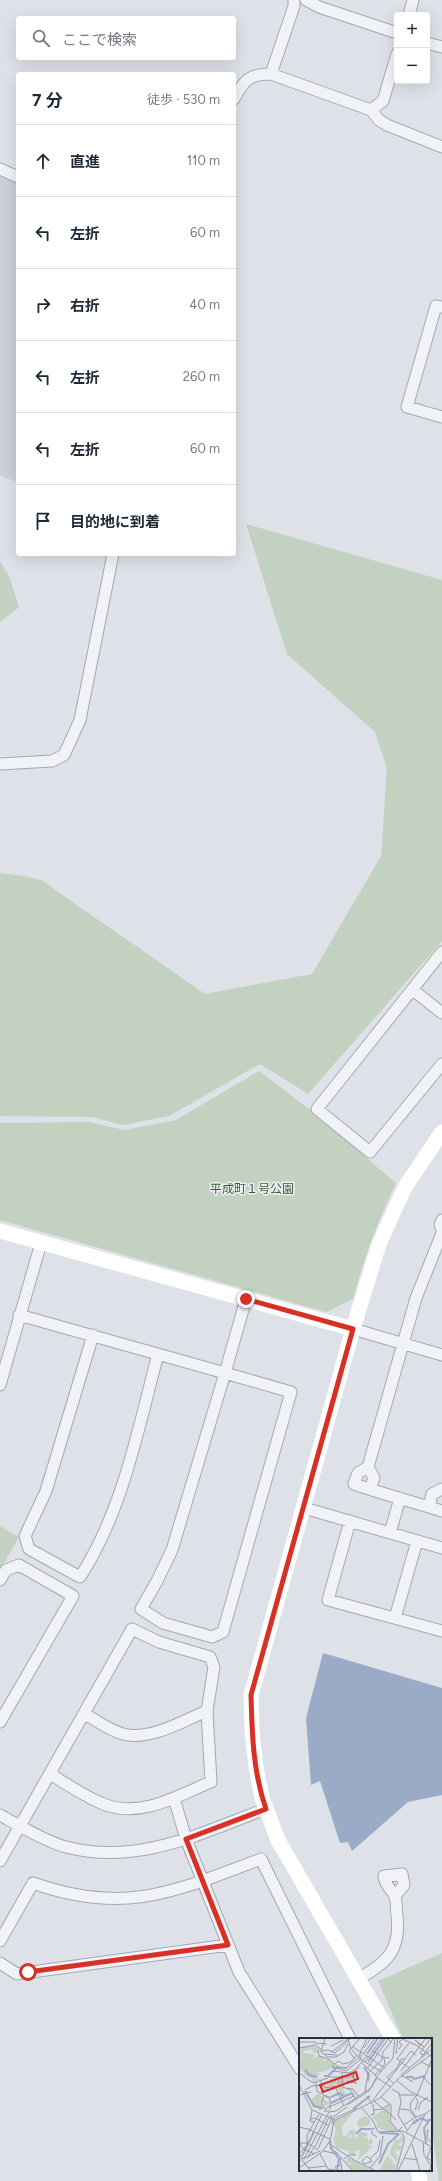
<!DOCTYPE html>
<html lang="ja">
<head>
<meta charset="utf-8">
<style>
  body { margin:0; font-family:Figtree,"Noto Sans JP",sans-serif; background:#f6f6f7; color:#1f2937 }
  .controls { position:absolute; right:12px; top:12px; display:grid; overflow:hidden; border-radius:4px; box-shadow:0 4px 16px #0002 }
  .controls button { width:36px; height:36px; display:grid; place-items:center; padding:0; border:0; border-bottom:1px solid #e0e1e3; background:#fff; color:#1f2937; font:20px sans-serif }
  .stop { position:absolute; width:12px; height:12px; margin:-9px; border:3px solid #d93025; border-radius:50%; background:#fff }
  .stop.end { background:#d93025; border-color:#fff; box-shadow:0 1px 4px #0008 }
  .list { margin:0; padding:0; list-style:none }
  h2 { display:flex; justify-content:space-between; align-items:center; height:52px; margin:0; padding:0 16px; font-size:17px }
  h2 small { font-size:13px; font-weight:400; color:#747a83 }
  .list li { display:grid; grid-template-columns:26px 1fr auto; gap:12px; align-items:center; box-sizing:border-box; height:72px; padding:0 16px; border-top:1px solid #e0e1e3 }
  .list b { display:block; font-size:15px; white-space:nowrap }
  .list em { font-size:13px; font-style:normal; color:#747a83 }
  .icon { flex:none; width:22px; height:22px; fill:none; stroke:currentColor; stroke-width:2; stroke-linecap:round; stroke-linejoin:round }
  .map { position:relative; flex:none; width:442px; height:2181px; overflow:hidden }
  .search { position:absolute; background:#fff; box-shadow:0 4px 16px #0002; left:16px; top:16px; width:220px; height:44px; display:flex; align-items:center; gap:10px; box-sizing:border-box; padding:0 14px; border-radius:4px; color:#747a83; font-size:15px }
  .panel { position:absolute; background:#fff; box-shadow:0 4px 16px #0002; left:16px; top:72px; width:220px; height:484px; border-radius:4px }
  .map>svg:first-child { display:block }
  .built { fill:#cdd0d9 }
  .green { fill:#c2d1c0 }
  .water { fill:#9aabc7 }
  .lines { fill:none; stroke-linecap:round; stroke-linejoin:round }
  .street-casing { stroke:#a4a8b2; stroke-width:13 }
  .street { stroke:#f1f2f6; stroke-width:11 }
  .secondary { stroke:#fff; stroke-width:15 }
  .route { stroke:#d93025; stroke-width:5 }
  .labels { text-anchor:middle; stroke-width:3; stroke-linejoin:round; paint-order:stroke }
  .park-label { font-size:12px; fill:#385936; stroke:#eef0f5 }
  .inset-river { fill:none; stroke:#9aabc7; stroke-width:2 }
  .inset-road { fill:none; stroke:#9599a4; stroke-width:1 }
  .view { fill:#d62828; fill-opacity:0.15; stroke:#d62828; stroke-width:2 }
  .inset-edge { fill:none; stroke:#282e3e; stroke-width:2 }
</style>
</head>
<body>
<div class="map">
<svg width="442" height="2181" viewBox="0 0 442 2181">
  <rect width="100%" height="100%" fill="#dee1e8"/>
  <path class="built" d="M0,176L18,183V482L0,476Z"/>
  <path class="green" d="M246,524L442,580V941L308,1094L260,1064L169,1116L123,1125L92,1117L0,1116V873L24,876L41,880L205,994L312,974L381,856L387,768L375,732L287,654Z
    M0,562L9,576L19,607L0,622Z
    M259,1071L309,1109L396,1183C378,1220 364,1259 353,1299L326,1312L0,1220V1123L89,1122L124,1130L176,1120Z
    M0,1526L19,1537L0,1570Z
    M442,1953V2181H439L431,2124V2039H403L378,1981Z"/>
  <path class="water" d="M323,1653L442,1688V1795L408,1802L352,1851L348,1842L340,1843L320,1781L311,1785L306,1718Z"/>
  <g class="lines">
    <defs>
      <path id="street" d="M306,0L319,7L397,33
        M409,15L413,0
        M427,43L442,47
        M271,74L294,6V0
        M234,99C244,80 249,74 271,74L371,110L379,120L387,125L442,147
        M371,110L383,101L397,54
        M0,169L18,177
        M442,307L436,306L407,407L442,417
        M0,764L52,761L64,755L80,720L113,554
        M442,952L317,1109L370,1152L442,1064
        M413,990L442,1013
        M442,1220L440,1225L442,1229
        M19,1315L225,1373L246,1299
        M353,1329L442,1355
        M93,1335L46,1491L25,1536L29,1549L80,1577C123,1511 138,1429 158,1354
        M225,1373L291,1392L223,1632L212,1637L163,1623L141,1609L157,1581L172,1550Z
        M0,1385L41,1243
        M368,1467L416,1298L442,1233
        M370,1489L374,1478L368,1467L358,1473L354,1484C383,1494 413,1502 442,1511
        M429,1507L432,1494L442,1489
        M304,1508L442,1548
        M350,1521L328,1600L442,1631
        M390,1533L400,1498
        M0,1580L6,1570L19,1565L73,1596L0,1722
        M395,1618L417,1541
        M85,1714C97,1721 109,1730 123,1734C151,1741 182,1721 207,1711
        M174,1798L186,1839L239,1972L300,2069
        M0,1815C18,1825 46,1842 66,1847C138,1866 200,1833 266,1809
        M0,1861L132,1629L159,1642L210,1657L214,1667L207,1711L211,1782C179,1795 142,1818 106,1805C87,1798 68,1785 50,1774
        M0,1941L33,1883C126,1916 175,1891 261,1859L350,2039
        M0,1963L17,1974L228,1945
        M358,1979C387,1963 401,1950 397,1916C396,1910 397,1903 395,1897C393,1889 386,1889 384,1876L402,1874L404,1885L395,1896"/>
    </defs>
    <use href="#street" class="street-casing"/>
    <use href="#street" class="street"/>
    <path class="secondary" d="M0,1231L353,1329
      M393,2039L278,1840L262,1798L256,1767L252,1731L251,1695L353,1329L379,1244L405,1187L442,1132
      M418,2170L420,2181"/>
  </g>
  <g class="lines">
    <path class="route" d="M28,1972L228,1945L186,1839L266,1809C253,1772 252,1733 251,1695L353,1329L246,1299"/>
  </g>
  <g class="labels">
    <g class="park-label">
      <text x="252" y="1193">平成町１号公園</text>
    </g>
  </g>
  <g transform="translate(299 2038)">
    <rect width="133" height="133" fill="#dee1e8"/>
    <path d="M15,8L22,11V14L19,11L20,15H15L12,11L7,13V11L4,15L15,16L14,20L19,18L26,21L23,25L29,21L42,29L37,28L24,34H18L21,36L15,41H16L22,40H24L14,44L12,39L4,36L5,34L0,31L2,20L0,10ZM41,40H43L45,54L48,56L55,53L46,59L39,51L38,43L31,47V41ZM19,55L30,65L26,69L22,63L20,64L24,70L21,73L11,63ZM91,67L90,82L98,93L94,95L78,90V84L73,79ZM54,75L43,88L44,98L50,97L49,94L54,91L57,94L55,98L51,96L50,100L56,98L57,101L61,93L70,96L65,100H69V104L72,99L74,105L69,107L74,108L59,122L61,113L57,112L55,117L49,116L51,113L38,110L34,103L37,92L34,84ZM66,78L70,80L72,86L61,90L58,87L59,82ZM103,97L106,101L99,107L103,108L100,113L96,112L99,122L97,123L91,116L92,111L97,100L100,102ZM88,118L91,119L89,124L92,120L94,124L92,126H97L95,133L81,132ZM48,119L64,127L62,129L65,127L72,132L54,133L50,127L54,124L47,125Z" fill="#c2d1c0"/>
    <path class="inset-river" d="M68,16L79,0M69,24L86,0M65,29L70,37L69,43M6,31L10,37L18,39M25,38H29L38,29L47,30M107,39H113L115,41L126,38M6,53L15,68L24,70M32,59L41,55L45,59M32,65L53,55L55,58M54,71L71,58M114,86L122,80L128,83L133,81M81,95L100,96M57,96L62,91H72M31,102L32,110L40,121L38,133M127,105L125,90L130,83M3,118L15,94M80,126L89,106L100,96"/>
    <path class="inset-road" d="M26,0L22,14L29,19H37L45,14L49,6M49,0L51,9L61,21L83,34M101,0L117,7L133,19M0,4H16M16,5L28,6M121,7L116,2L125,9M32,8L44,2M54,9L86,30M0,10L16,7L22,11M65,10L72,0M100,11L103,7L100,4L103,2M19,12L20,18L30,21L35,26M22,13L29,12L36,15L52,0M62,13L68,0M74,13L83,19L90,20M33,14L49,1M65,15L76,0M25,16L38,17M97,16L99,0M124,17L121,15L132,0M55,20L50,13L61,0M122,20L133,5M66,24L83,0M122,24L133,29M63,25L77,38M110,30L98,21L110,5M46,31L60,19L62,13M68,31L89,1L92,4M33,33L51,35L60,29M47,33L33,29L39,23L44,26L52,24L58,17M47,33L62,21V17M102,33L127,0M43,34L44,49L53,53M0,35L14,45L29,40M76,37L86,26L85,20M29,39H51L68,17M77,39L92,49M124,39L133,48M97,42L112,54L133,64M22,43L23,55M49,43L57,44L58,45L49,44ZM56,43V42L54,39L55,36L53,38L56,42M17,44L18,53L31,61M114,44L102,37L133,11M95,46L88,39L98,30L103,20L105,22M0,47L13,72L36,82M27,50L36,48L45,68M48,50L54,51L59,58M93,51L100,55L102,64L99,77M6,52L13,48L23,47L27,50M66,54L69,35L83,22L84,14L95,0M0,57L12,54M24,57L31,59V72M100,57H116M118,57L133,21M118,57L112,64L111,70L117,79L126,76M25,58L22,65L26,71M68,58L74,67L75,76L71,77M82,59L92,67V77L97,82M74,62L112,13L117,17M75,63L92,77L91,83L99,93M48,67L70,53L78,40M30,68L25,73H30M30,69L55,58L56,60M62,69L74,83L79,94L104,93L133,109M101,71L110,72L119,83M13,72L11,83L15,84M75,72L83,71L91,66M116,72L119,64L117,60M119,72L122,64L129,59M99,77L108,92M34,79L48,69M11,81L16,80L30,88M33,86L34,81L58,70M105,87L115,80M0,89L12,92M76,90L73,91V96L78,99M129,91L128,100L133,105M11,92L31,101M15,93L23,76M107,94L116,82M0,104L4,111L16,116M1,105H9L19,112M29,105L55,122L77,133M124,105L125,117L132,128L130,133M113,106L121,133M16,109L30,79M132,109L128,120L133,123M19,111L30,87L33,78H30M25,113L38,116M36,113L54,133M0,116L8,107V97L20,76M0,116L4,121L21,113M21,116L29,131L35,132L37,128L42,127M8,120L15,110M105,120L119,122M45,121L49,117H57M71,121L68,118L63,123L66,126L73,123L71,121L79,113L81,102M3,122L11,132M0,123L6,119L30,74L37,73L72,50L78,38L94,20L96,0M0,130L23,114L31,103L35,83L81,60L99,41L133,16M9,130L27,128M71,130L81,118L84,98M40,133L43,131L41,120M97,133L105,103V98L100,92L103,89M99,133L126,76L133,71"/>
    <path class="view" d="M57,34L59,41L24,54L21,47Z"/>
    <rect width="133" height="133" class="inset-edge"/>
  </g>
</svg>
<div class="controls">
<button>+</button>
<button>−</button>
</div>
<div class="stop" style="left:28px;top:1972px"></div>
<div class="stop end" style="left:246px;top:1299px"></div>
<div class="search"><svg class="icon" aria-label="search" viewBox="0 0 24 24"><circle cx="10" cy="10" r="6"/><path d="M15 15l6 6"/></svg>ここで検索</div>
<section class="panel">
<h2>7 分<small>徒歩 · 530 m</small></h2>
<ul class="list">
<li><svg class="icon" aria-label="ahead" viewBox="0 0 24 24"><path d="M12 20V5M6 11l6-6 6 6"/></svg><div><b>直進</b></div><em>110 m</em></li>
<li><svg class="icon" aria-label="left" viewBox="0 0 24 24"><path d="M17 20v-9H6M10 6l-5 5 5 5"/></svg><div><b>左折</b></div><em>60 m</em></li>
<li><svg class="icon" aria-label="right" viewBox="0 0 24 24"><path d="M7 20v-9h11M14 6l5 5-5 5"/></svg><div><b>右折</b></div><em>40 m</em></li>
<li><svg class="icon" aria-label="left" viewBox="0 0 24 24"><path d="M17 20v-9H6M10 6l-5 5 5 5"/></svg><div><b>左折</b></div><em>260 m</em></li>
<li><svg class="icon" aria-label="left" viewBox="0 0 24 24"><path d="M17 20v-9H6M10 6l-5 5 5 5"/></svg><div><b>左折</b></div><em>60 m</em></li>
<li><svg class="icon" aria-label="arrive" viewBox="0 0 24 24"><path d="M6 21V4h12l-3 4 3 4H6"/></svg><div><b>目的地に到着</b></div></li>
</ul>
</section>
</div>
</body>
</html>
